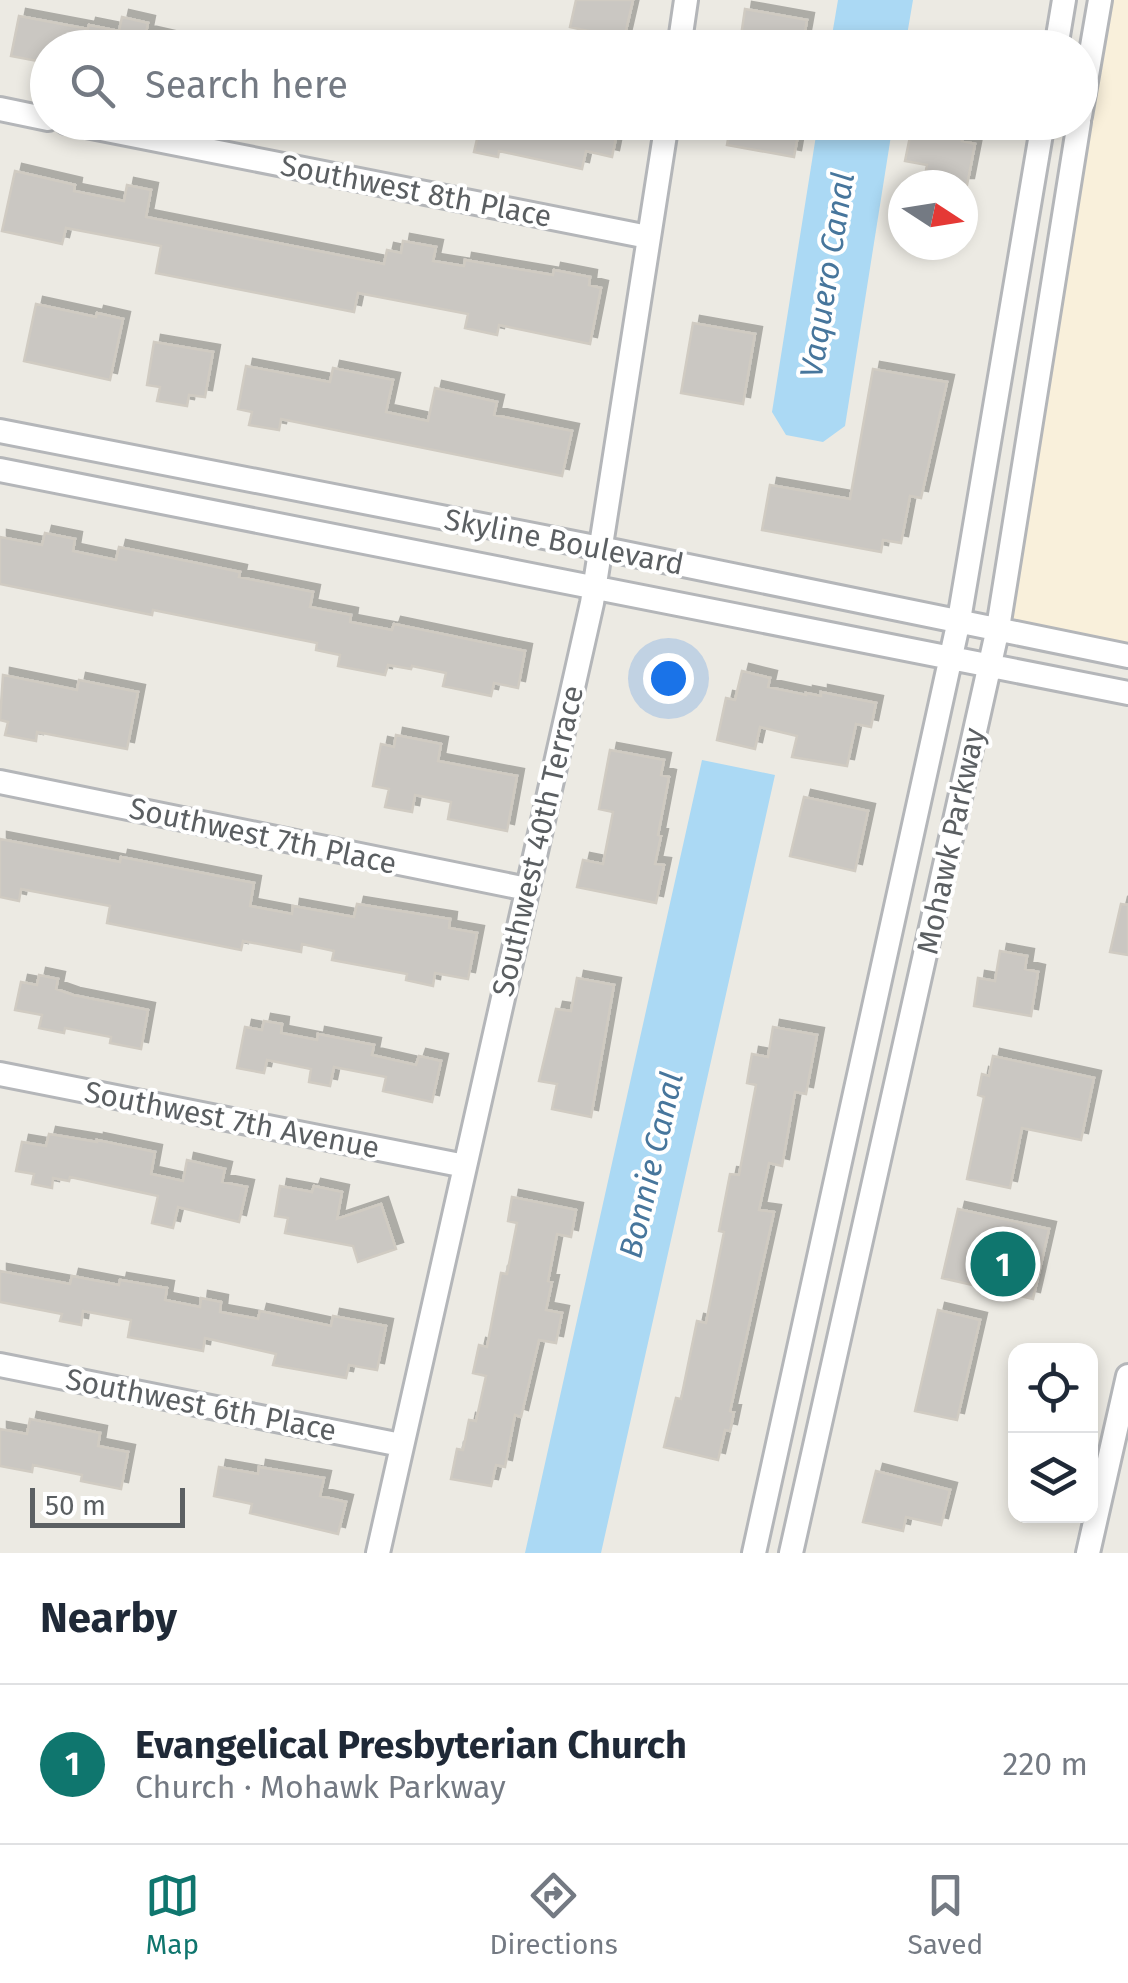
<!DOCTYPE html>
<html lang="en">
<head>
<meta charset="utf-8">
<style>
  body { margin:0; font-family:"Fira Sans",sans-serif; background:#f2f2f3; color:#1f2937 }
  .controls { position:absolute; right:30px; bottom:30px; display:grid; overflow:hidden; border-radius:20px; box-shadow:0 5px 15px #0003 }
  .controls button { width:90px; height:90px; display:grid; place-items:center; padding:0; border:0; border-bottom:2px solid #e0e1e3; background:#fff; color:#1f2937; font:50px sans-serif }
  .compass { position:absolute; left:888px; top:170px; width:90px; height:90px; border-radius:50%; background:#fff; box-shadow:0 5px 15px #0003; rotate:102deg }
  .scale { position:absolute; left:30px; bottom:25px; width:155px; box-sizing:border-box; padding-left:10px; border:5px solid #5b5f62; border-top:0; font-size:28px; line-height:35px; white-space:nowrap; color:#5b5f62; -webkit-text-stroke:8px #fff; paint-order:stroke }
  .you { position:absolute; left:668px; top:678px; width:35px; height:35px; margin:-25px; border:8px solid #fff; border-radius:50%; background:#1a73e8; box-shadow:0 0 0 15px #1a73e833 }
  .badge { display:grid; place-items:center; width:65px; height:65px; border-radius:50%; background:#0f766e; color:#fff; font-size:32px; font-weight:700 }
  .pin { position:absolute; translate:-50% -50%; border:5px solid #fff; box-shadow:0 2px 10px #0006 }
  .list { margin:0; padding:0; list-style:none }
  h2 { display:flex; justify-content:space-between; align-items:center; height:130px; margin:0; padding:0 40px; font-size:42px }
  h2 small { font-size:32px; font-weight:400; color:#747a83 }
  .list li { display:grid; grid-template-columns:65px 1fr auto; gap:30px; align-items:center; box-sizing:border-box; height:160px; padding:0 40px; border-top:2px solid #e0e1e3 }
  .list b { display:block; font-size:38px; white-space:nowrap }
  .list p { margin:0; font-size:32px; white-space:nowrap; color:#747a83 }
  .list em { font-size:32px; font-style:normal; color:#747a83 }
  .icon { flex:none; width:55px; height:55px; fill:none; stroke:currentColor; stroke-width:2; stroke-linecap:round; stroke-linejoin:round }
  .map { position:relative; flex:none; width:1128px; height:1553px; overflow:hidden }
  .search { position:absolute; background:#fff; box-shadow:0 5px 15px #0003; left:30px; right:30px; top:30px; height:110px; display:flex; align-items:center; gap:25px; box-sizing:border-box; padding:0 35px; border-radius:55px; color:#747a83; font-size:38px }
  .sheet { height:290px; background:#fff }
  nav { display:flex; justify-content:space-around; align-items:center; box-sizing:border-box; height:140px; border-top:2px solid #e0e1e3; background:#fff; font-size:28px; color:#747a83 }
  nav a { display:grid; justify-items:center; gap:5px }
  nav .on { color:#0f766e }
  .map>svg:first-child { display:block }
  .commercial { fill:#f9f0db }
  .water { fill:#abd9f4 }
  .building { fill:#cac7c2; stroke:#d0cbc2; stroke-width:2.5; filter:url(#shadow) }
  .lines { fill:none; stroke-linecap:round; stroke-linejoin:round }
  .minor-casing { stroke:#b4b6b9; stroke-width:28 }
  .minor { stroke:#fff; stroke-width:22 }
  .labels { text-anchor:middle; stroke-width:8; stroke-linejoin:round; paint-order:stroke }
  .street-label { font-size:30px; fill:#5b5f62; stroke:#fff }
  .water-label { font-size:32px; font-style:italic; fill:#47769c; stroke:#fff }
</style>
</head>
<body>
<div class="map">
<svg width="1128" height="1553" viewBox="0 0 1128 1553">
  <defs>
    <filter id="shadow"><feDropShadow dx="7" dy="-7" stdDeviation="0" flood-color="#0004"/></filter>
  </defs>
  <rect width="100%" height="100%" fill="#eceae3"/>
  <path class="commercial" d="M1112,0H1128V645L1012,620Z"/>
  <path class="water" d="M838,0H913L905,47H830Z
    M818,123H893L845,426L823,442L786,435L772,412Z
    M702,760L775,775L601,1553H525Z"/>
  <path class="building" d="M576,0H633L624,39L570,27Z
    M745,9L807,20L802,48H756L757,39L741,36Z
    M19,16L88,29L89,25L119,31L122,17L148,23L146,33L177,40L176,48H48V63L11,56Z
    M481,122H603L618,128L612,157L586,151L582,169L499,151L498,157L474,152Z
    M731,122L800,124L794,157L727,145Z
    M913,122H965L962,141L975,144L967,185H923L927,165L905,161Z
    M15,171L75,185L74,191L124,201L127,185L151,190L146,217L384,264L387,250L401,253L403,241L436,247L433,261L464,266L465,260L553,275L554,270L590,277L589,285L601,288L590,344L499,325L497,335L465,328L468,314L358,293L354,312L156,273L161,246L66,228L62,244L2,231Z
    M36,304L96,317L97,313L123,319L110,380L24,361Z
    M693,323L755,334L743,404L681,393Z
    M154,342L213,352L205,397L189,395L187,406L157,401L160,387L147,385Z
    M246,366L330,382L333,368L393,380L386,412L428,421L435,388L497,402L494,415L572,431L562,476L281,419L279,430L249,425L252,412L238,409Z
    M873,369L947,382L921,498L910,496L901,543L883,540L881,552L762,530L770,485L850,499Z
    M45,533L75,539L73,551L116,560L119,547L240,572L239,577L313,592L310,607L351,615L350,622L392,630L394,624L525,651L518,688L494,683L491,696L443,686L446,673L412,666L411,669L388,665L385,675L338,666L340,655L316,650L317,643L153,610L152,615L0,584V537L42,545Z
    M742,671L770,678L768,687L806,695V693L821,696V692L876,703L871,727L856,724L847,766L792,757L797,736L760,727L755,749L717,740L726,698L735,700Z
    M3,675L77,690L79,680L138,692L127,749L37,732L36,741L5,735L8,722L0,720Z
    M396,735L441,744L438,761L517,776L507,831L448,819L451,802L415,795L412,812L385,807L389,789L373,786L381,744L394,747Z
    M610,750L664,760L661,775L669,777L658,835L661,836L655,864L664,865L656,903L577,887L583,860L603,864L613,812L599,809Z
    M804,797L868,811L855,871L790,856Z
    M0,839L120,862L121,857L254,883L250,906L292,914L293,906L354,917L357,904L450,919L449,928L477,933L468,979L435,973L433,986L406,980L407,974L332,960L334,951L302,944L301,952L243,941L241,950L107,923L110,906L21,889L19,901L0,897Z
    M1121,904L1128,905V955L1110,952Z
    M1000,951L1027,956L1025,969L1038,972L1031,1016L974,1006L978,978L995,981Z
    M39,975L58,979L56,989L73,995L148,1010L141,1049L110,1043L111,1037L65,1028L64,1033L39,1028L42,1015L15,1010L21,982L37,985Z
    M577,978L614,985L591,1117L552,1109L557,1084L539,1081L556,1009L571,1011Z
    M264,1021L282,1024L281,1033L317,1040L318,1034L374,1045L372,1055L416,1065L419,1056L441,1061L432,1102L383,1091L386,1077L334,1067L330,1086L309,1082L311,1069L267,1060L264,1073L237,1068L245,1027L262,1030Z
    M773,1027L817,1035L806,1094L795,1092L782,1166L769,1163L759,1210L774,1212L730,1411L734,1412L730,1431L725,1430L718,1460L664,1447L676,1398L681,1399L697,1321L706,1323L724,1232L719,1231L730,1174L739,1175L756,1085L747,1083L752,1054L768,1057Z
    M993,1056L1094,1078L1081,1140L1022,1128L1010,1188L967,1179L984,1097L978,1095L982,1074L989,1076Z
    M49,1134L97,1142V1140L155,1152L151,1174L183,1181L187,1160L225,1169L222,1182L247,1187L239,1222L178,1207L173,1228L152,1223L158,1196L70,1177L69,1181L53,1178L52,1188L32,1184L34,1174L16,1171L22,1142L46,1146Z
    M280,1186L312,1192L314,1186L342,1192L337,1219L381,1204L396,1249L358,1262L353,1246L285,1233L288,1218L275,1216Z
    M512,1197L576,1210L571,1237L557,1234L548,1281L552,1282L546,1310L562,1313L556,1343L539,1340L521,1417L515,1415L505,1467L496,1465L491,1486L451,1479L457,1449L463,1450L469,1420L476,1421L486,1376L473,1373L479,1345L487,1347L501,1273L507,1274L517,1223L508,1221Z
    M958,1209L1049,1229L1033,1299L942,1278Z
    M0,1271L70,1284L72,1276L119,1285L120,1280L167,1288L165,1300L200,1307L201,1298L221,1302L220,1312L258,1319L260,1311L331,1326L333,1316L386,1326L377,1370L349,1365L346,1378L273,1365L276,1354L205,1338L203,1351L128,1337L131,1320L83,1311L81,1325L60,1321L62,1314L0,1302Z
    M938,1310L980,1320L957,1420L915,1411Z
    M30,1419L100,1433L98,1446L128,1452L121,1489L81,1481L82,1475L33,1465L32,1472L0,1466V1429L27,1434Z
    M219,1467L258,1474L259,1467L324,1478L320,1496L346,1502L338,1534L250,1513L252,1504L214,1496Z
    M876,1471L950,1490L941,1525L906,1517L903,1531L863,1522Z"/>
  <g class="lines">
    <defs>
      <path id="minor" d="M679,48L686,0
        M1056,48L1064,0
        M0,109L48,119
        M1080,116L1100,0
        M66,122L648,237
        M0,431L600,548L1128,656
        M0,470L1128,693
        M0,782L527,889
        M0,1074L465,1166
        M0,1365L401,1445
        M378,1553L592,603L667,122
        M754,1553L959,620L1043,122
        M791,1553L998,628L1079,122
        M1088,1553L1128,1376"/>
    </defs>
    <use href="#minor" class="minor-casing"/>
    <use href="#minor" class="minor"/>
  </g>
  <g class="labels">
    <g class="street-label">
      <text transform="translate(416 191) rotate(11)" y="10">Southwest 8th Place</text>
      <text transform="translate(564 542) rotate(11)" y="10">Skyline Boulevard</text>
      <text transform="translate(263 836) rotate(12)" y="10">Southwest 7th Place</text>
      <text transform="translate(538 841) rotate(-77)" y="10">Southwest 40th Terrace</text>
      <text transform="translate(951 841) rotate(-78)" y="10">Mohawk Parkway</text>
      <text transform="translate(232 1120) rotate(11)" y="10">Southwest 7th Avenue</text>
      <text transform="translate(201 1405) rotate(11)" y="10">Southwest 6th Place</text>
    </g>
    <g class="water-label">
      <text transform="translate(827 275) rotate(-81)" y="11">Vaquero Canal</text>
      <text transform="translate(651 1165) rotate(-77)" y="11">Bonnie Canal</text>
    </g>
  </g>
</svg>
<div class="controls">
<button><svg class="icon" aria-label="locate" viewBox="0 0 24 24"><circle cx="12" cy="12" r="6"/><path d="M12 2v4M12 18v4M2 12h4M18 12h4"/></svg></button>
<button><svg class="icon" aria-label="layers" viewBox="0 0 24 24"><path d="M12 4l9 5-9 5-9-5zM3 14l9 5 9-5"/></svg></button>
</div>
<svg class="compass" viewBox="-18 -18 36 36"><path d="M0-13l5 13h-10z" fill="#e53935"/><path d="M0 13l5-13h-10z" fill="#747a83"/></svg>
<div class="scale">50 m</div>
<div class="you"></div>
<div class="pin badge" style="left:1003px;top:1264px">1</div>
<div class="search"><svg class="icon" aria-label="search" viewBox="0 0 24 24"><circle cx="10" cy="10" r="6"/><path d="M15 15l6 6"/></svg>Search here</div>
</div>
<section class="sheet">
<h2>Nearby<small></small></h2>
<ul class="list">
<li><span class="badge">1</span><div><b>Evangelical Presbyterian Church</b><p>Church · Mohawk Parkway</p></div><em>220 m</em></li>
</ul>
</section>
<nav>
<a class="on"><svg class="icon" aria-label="map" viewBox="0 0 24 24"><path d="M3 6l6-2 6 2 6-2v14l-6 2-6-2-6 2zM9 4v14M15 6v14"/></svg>Map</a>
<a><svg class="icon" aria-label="directions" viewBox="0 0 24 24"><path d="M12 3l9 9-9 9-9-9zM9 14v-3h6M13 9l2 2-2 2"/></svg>Directions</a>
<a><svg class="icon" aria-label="saved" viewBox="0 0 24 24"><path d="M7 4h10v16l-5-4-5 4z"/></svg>Saved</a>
</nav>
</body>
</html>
